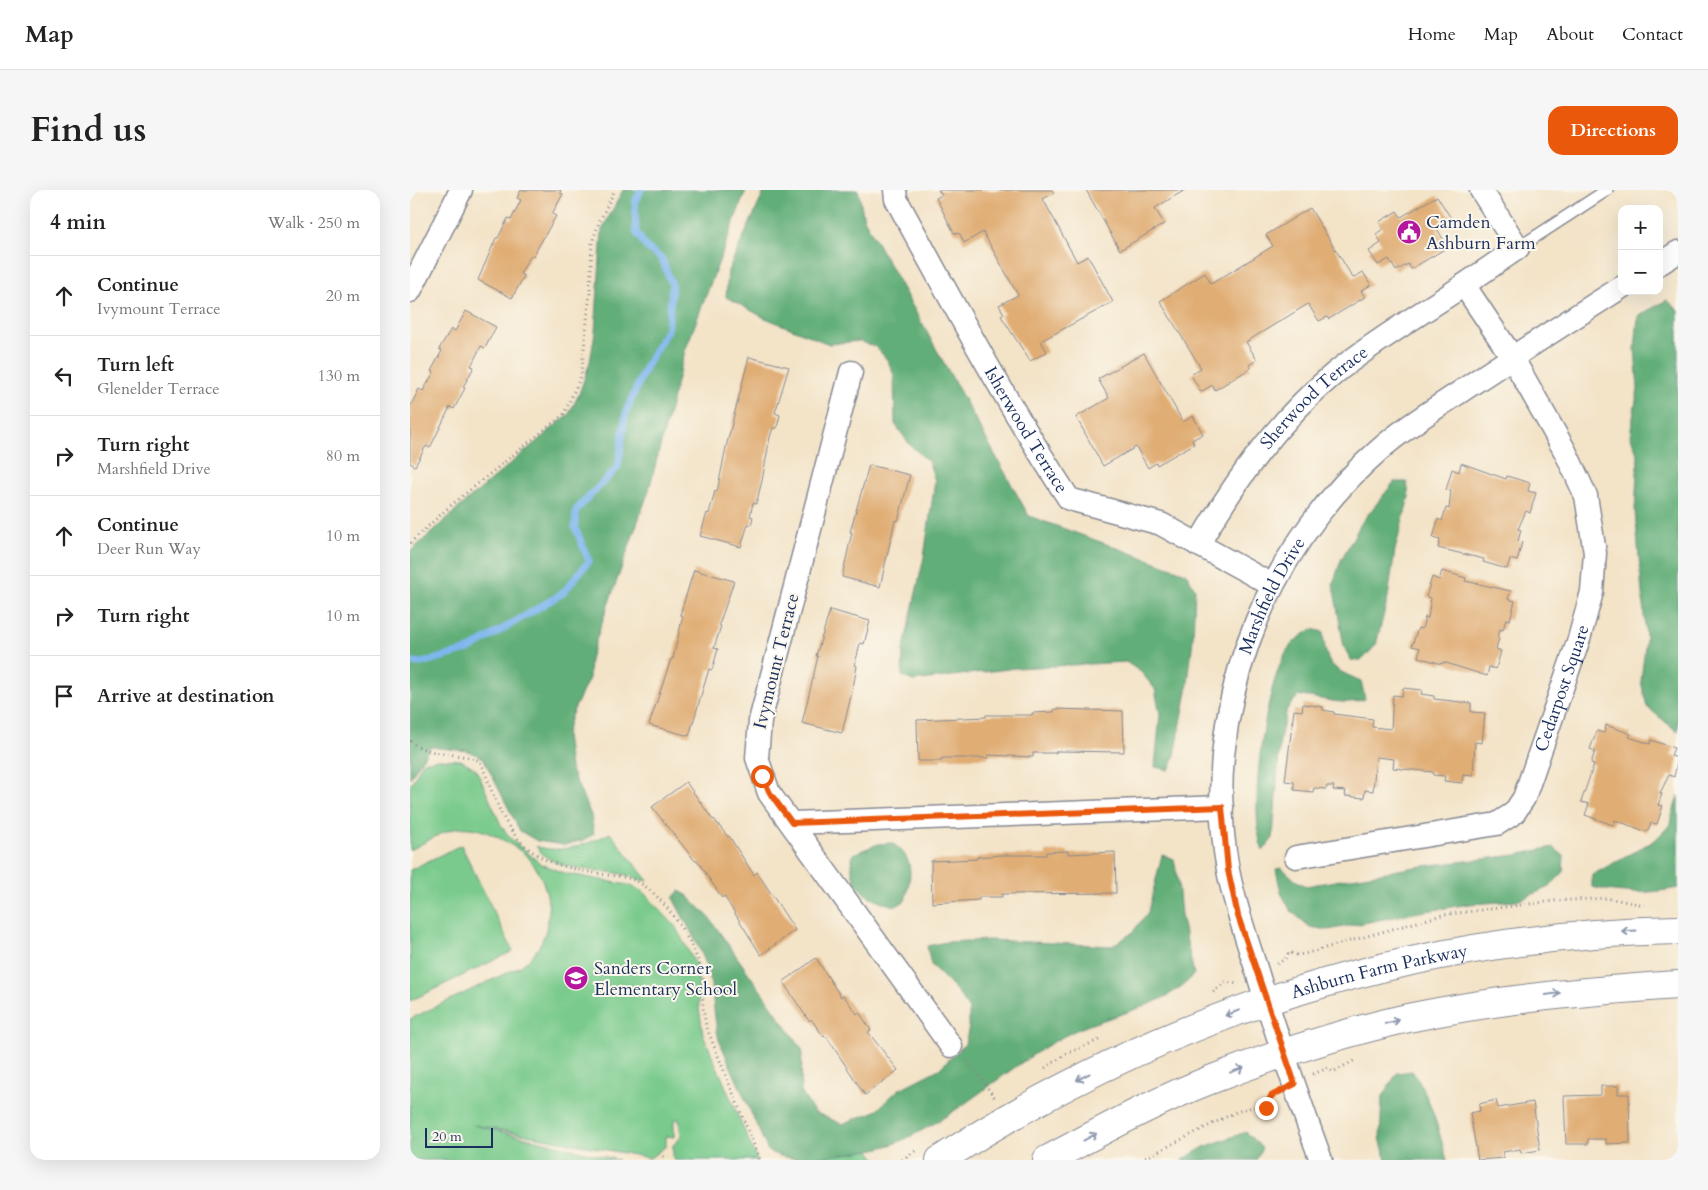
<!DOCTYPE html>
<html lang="en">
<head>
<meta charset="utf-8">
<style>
  body { margin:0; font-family:Cardo,serif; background:#f6f6f6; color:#222 }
  .controls { position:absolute; right:15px; top:15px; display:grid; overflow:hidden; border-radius:10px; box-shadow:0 5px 20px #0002 }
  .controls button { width:45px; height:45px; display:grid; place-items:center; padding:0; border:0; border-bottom:1px solid #e0e0e0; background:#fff; color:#222; font:25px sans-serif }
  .scale { position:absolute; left:15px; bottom:12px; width:68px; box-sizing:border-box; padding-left:5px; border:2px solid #1b2f5e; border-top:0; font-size:14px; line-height:18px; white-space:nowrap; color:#1b2f5e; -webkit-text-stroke:4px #fbf7ec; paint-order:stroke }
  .stop { position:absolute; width:15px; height:15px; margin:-11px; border:4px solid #ea580c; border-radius:50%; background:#fff }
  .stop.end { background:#ea580c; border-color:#fff; box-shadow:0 1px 5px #0008 }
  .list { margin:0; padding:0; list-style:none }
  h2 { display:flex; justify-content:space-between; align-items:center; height:65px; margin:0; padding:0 20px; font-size:21px }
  h2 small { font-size:16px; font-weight:400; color:#767676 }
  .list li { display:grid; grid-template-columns:32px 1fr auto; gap:15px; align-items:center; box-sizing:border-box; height:80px; padding:0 20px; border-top:1px solid #e0e0e0 }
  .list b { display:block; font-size:19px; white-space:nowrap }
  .list p { margin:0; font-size:16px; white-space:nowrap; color:#767676 }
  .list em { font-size:16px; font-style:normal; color:#767676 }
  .icon { flex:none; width:28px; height:28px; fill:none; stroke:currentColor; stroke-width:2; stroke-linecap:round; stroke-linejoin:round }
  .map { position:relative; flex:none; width:1268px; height:970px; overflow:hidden; border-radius:15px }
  header { display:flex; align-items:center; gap:30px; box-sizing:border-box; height:70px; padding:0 25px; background:#fff; border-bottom:1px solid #e0e0e0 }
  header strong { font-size:24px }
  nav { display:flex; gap:28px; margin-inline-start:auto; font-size:18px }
  .intro { display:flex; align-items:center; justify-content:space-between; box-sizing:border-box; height:120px; padding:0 30px }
  h1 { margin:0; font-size:35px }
  .button { padding:12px 22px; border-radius:15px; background:#ea580c; color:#fff; font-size:18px; font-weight:700 }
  main { display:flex; gap:30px; padding:0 30px }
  aside { flex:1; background:#fff; border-radius:15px; box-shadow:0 5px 20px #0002 }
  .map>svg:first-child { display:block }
  .green { fill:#79ca8c; stroke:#4a7c75 }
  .forest { fill:#62ae78; stroke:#3e6e6b }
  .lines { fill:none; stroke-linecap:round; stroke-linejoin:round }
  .stream { stroke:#7fb6ee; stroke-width:7 }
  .building { fill:#e0ad75 }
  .service-casing { stroke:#878992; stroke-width:14 }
  .minor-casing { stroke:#878992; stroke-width:25 }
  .primary-casing { stroke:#878992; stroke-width:30 }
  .path { stroke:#878992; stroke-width:3; stroke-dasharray:1 4; stroke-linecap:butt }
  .service { stroke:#fff; stroke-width:11 }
  .minor { stroke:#fff; stroke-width:22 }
  .primary { stroke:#fff; stroke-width:28 }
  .oneway { stroke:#8d97ae }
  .route { stroke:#ea580c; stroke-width:6 }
  .labels { text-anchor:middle; stroke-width:4; stroke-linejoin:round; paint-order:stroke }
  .poi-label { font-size:18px; fill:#1b2f5e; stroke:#fbf7ec; text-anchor:start }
  .street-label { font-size:18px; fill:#1b2f5e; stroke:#fbf7ec }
</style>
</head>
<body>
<header>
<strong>Map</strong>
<nav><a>Home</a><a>Map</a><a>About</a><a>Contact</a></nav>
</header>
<div class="intro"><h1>Find us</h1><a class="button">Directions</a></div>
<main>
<aside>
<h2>4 min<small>Walk · 250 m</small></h2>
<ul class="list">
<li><svg class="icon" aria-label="ahead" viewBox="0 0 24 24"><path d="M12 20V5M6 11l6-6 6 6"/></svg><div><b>Continue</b><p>Ivymount Terrace</p></div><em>20 m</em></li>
<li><svg class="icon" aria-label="left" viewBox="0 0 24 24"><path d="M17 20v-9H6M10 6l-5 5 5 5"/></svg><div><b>Turn left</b><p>Glenelder Terrace</p></div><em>130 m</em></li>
<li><svg class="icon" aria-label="right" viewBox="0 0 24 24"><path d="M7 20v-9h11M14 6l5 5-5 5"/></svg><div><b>Turn right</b><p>Marshfield Drive</p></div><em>80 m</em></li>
<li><svg class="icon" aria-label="ahead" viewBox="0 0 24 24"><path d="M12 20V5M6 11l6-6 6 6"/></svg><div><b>Continue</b><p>Deer Run Way</p></div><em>10 m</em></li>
<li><svg class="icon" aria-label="right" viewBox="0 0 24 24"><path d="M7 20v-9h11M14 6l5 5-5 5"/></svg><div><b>Turn right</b></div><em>10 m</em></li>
<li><svg class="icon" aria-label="arrive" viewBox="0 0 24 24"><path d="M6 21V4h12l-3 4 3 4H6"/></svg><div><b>Arrive at destination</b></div></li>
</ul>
</aside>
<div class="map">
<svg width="1268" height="970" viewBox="0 0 1268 970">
  <rect width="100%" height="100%" fill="#fbf7ec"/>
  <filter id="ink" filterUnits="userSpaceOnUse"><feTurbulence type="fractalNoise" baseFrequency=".02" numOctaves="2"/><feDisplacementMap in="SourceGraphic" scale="10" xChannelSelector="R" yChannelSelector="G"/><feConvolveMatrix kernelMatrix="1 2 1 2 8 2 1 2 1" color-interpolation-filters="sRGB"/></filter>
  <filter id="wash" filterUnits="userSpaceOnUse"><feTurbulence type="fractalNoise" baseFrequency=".0096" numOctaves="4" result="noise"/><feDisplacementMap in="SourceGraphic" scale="20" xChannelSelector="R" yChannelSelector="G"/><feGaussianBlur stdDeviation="1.12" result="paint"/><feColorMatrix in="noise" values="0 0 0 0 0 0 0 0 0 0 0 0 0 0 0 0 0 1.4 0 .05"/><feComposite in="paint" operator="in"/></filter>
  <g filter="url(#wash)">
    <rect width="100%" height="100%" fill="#f3e3c7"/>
    <path class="green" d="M29,569L51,570L66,579L91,635L100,648L131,674L154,683L223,696L234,703L265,736L288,779L289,818L293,844L347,970H263V955L271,947L269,929L264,930V947L256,946V956L240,968L64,935L208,970H0V829L111,776C147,749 146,700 118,667C111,660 101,655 93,650C80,643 65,636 49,638C33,640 15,653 0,660V596L13,572Z
      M200,643L238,691C229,690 221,686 212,684C186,679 141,682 126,656C149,665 180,654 200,643Z
      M51,655L103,761L0,811V680Z
      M458,958L467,970H395Z"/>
    <path class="forest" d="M213,0H336L275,161L238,303L191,435L180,469L179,488L161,526L156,544L160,578L181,625L184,644L174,650L154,655L127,651L110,641L73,568L58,561L20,557L0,588V362L53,314L159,224L169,204L180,172L185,142L192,40Z
      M355,0H448L454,29L619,326L776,383L785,399L783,449L777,501L765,565L759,580L745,577L750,524L745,499L731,482L716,472L606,478L503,491L492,486L493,461L514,367L525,291L519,272L500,255L485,234L484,185L478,171L466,157L449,151L419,154L353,127L316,107L318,81Z
      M1257,110L1268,120V542L1237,517L1231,491L1236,448L1225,321L1228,266L1220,245L1228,199L1225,159L1228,126Z
      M984,292H997L999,307L985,360L978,407L966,455L952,470H941L934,457L923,394L931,370L952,332Z
      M902,439L913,442C916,476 921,478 951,491L955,509C930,517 913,507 888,506L877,519L870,548L863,648L853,661C837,625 855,485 881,455C886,449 895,444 902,439Z
      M1268,606V698C1240,704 1210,704 1182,697V685L1245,650L1259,636Z
      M482,653C506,669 501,686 495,711L486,716C457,710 436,697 443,664L468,654Z
      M1143,657L1154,666L1153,683L1139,697L1107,711L1060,714L1004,723L918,740L900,737L881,721L871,703L866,679L872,678L885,690L896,696L1006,677L1106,665Z
      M752,665L764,669L768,692L771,725L784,784C760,816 698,825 662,842C600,873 551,926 486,953C466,961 433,964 411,967C390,969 375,970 358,961L309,850C303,826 304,801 297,777C289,754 274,730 263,708L269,701L277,705L298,726L392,859L391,902L404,922L432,934L466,921L488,900L529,879L555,854L559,836V819L546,800L521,775L517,756L536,752L580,750L702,756L722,743L738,722Z
      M1002,881C1021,907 1028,939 1037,970H976L970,948L972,908L987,883Z
      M836,942L852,958L846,970H772L794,957Z"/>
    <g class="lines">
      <path class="stream" d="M0,472L11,473L58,460L153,403L179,371L165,337L166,320L208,277L216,222L236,176L258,139L262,95L252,69L236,57L226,42L225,12L231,0"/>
    </g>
    <g id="blocks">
      <path class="building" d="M111,0H151L150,3L153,4L142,24L146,26L123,66L121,65L110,84L114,86L102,108L68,90L86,48H88L98,28L101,30L111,10L107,8Z
        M528,0H642L644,3L633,9L667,72L678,66L703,112L631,151L637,162L620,171L591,126L594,124L589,115L608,105L573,42L554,53L550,44L544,43L526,8L532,5Z
        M676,0H775L745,18L754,34L710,60Z
        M1027,6L1042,30L1027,39L1038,57L1001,79L998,74L986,81L979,69L968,75L959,61L971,53L966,44L973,39L969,32L987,21L991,27Z
        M900,18L943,88L953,82L961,95L951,101L955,107L919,129L917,127L909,131L898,114L836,152L847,170L839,175L841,178L805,200L802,195L791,202L781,185L791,178L750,111L795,83L801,94L863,56L856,45Z
        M56,121L86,137L75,158L71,156L61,176L64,177L53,197L55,198L44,219L40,217L20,258L16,256L5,276L0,273V217L9,199L13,201L24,182L21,181L32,161L29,159L41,139L45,141Z
        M734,163L773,232L783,226L793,244L782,250L784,254L747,275L746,273L738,278L726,257L693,276L666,227L699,208L688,189Z
        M339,167L379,177L365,223L370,225L367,238H363L360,247L352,291L346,314L343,313L340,326L343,327L341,335L338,334L331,357L290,346L297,323L299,324L305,301L307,302L316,257Z
        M1051,273L1096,289L1097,286L1120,293L1118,301L1126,303L1120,323L1116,321L1108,339L1111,340L1108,351L1112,352L1107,371L1100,369L1097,379L1073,372L1074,369L1028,358L1030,350L1023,348L1028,329L1032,331L1036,318L1039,319L1041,301L1036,300L1042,279L1049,282Z
        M459,275L500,285L488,331L485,330L470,397L432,387L442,342H440Z
        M284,380L324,391L309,435L311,436L304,458L308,459L302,480L299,479L279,546L239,535L261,469H263L273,425H270Z
        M1032,381L1056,388L1055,391L1101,401L1098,409L1105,411L1100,430L1096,429L1093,440L1090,439L1087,447L1089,448L1086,459L1091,461L1086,479L1079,477L1077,486L1033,472L1032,474L1008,467L1010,458L1002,456L1008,438L1012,439L1015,427L1018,428L1021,408L1016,407L1022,387L1029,390Z
        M420,420L460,431L454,454L450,453L445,475L447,476L443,498L432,543L392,533L403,488L408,466H406Z
        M993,498L1012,500L1011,504L1024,506V509L1061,513V522L1075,523L1072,553L1065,552L1063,586L1053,585L1052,593L1034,591L1035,586L1023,585V582L983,578L984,569L966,567L963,601L955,600L954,608L935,606L936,601L923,600L924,596H917L916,599L904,598L903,602L884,600V592L875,591L884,520L892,521L893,514L913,517V520L924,522V524L963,529L962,537L981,539L983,505L992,506Z
        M644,519L713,521L714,562L646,561V563H623V567L578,565V568H532V571H508L507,530L576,527V525H622V523L644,522Z
        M1196,535L1221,544L1219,547L1240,554L1241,550L1264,558L1261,566L1268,568L1264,587L1259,585L1250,603L1252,604L1248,615L1253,616L1247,634L1241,633L1237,642L1205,630L1203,635L1175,625L1179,614L1171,612L1184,574L1181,573L1185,561L1180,559L1187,541L1194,543Z
        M276,592L303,630L304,629L318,647L319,646L344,685L347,682L385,740L351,765L314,706L312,708L287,670L285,671L242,617Z
        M658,661V664L705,662L706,703L592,704V707H569V710L522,713L521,671L567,669V667L590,665H636V662Z
        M406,768L431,807L433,805L447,824L449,822L461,840L458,842L488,880L455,905L416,846L414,847L401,829L399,831L373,792Z
        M1191,896H1208V904H1219L1220,953L1196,954V949H1178V954H1156L1154,906L1191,905Z
        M1086,910L1088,918L1123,912L1130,960L1111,963L1110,959L1093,962L1094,968L1068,970L1060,923L1070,921L1069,914Z"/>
    </g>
  </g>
  <g filter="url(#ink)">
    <use href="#blocks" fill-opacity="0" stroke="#878992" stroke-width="1"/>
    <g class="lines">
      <defs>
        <path id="service" d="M1108,58L1197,0"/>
        <g id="minor">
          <path id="s1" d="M485,0L486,9C541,110 596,213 659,309L751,334L862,395"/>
          <path d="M1249,74L1268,62"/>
          <path d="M0,101L51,0"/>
          <path d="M441,182L350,531L347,568L359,603L541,856"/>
          <path id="s2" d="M788,355C825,291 868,230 925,183C966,150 1011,124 1054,95"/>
          <path d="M382,633L812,617"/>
          <path id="s3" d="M886,667L1087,634L1104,623L1114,608L1169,449L1182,402L1185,363L1176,306L1155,261L1102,167L1054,95L1108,58L1071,0"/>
          <path id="s4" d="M911,970C889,910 868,849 849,788C838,752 825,717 818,680C790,527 851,363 968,261C996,236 1028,217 1059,196C1110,162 1160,130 1212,97"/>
        </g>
        <g id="primary">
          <path id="s5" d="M530,970C752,825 1003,745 1268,740"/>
          <path d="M637,970C690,942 743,912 800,890C864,865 931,843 998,828C1087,809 1177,801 1268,795"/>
        </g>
      </defs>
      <use href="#service" class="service-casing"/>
      <use href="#minor" class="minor-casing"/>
      <use href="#primary" class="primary-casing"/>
      <path class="path" d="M0,353L39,317L154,224L171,186L180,103L182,53L189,32L205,0
        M0,551C21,568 47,561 70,571C82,599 91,634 114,655C136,675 162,679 191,684C201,686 214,686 224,690C253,702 285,754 292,783C295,792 292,803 293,813C293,821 295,828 296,836L350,970
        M867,774L875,769L879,762L887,765L894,764L1032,725L1143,711L1197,708L1234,715
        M803,802L815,792L828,794
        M557,870L585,908
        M635,878L656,864L689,850
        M903,884L918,878L923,882L947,869
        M253,966L255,970
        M492,970L508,959
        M731,970L826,922L842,917L856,918L858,910L864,904"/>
      <use href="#service" class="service"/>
      <use href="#minor" class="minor"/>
      <use href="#primary" class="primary"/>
    </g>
    <defs><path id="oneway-shaft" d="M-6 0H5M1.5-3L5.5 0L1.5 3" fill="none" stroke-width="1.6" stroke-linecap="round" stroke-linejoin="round" transform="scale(1.25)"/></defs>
    <g class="oneway">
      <use href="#oneway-shaft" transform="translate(1219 741) rotate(177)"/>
      <use href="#oneway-shaft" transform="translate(1143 804) rotate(-8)"/>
      <use href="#oneway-shaft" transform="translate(822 823) rotate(159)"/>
      <use href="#oneway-shaft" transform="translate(982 832) rotate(-14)"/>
      <use href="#oneway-shaft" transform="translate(827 880) rotate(-20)"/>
      <use href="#oneway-shaft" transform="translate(673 887) rotate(152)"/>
      <use href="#oneway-shaft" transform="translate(680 947) rotate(-28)"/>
    </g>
  </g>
  <g class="lines" filter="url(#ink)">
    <path class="route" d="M352,586L360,603L382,633L812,617L818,680L828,726L885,894L861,906L856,918"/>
  </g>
  <defs>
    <symbol id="civic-disc" viewBox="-11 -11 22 22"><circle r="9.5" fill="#b5179e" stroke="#fbf7ec"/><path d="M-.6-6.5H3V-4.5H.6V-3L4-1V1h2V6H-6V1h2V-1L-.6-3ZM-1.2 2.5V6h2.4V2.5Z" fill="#fff"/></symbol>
    <symbol id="school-disc" viewBox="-11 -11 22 22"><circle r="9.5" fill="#b5179e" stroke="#fbf7ec"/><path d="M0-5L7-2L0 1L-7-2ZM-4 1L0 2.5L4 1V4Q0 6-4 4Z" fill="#fff"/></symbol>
  </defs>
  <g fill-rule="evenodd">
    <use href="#civic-disc" x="985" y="28" width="28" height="28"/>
    <use href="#school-disc" x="152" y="774" width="28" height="28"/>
  </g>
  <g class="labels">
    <g class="poi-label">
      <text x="1016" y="38">Camden<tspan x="1016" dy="21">Ashburn Farm</tspan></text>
      <text x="184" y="784">Sanders Corner<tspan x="184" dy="21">Elementary School</tspan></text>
    </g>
    <g class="street-label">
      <text dy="6" stroke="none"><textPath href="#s2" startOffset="189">Sherwood Terrace</textPath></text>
      <text dy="6" stroke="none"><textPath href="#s1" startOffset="274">Isherwood Terrace</textPath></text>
      <text dy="6" stroke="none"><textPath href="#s4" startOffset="588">Marshfield Drive</textPath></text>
      <text transform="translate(366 471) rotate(-76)" y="6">Ivymount Terrace</text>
      <text dy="6" stroke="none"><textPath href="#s3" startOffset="358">Cedarpost Square</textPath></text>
      <text dy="6" stroke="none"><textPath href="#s5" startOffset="481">Ashburn Farm Parkway</textPath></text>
    </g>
  </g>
</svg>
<div class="controls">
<button>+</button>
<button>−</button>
</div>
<div class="scale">20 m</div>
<div class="stop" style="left:352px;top:586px"></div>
<div class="stop end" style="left:856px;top:918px"></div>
</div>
</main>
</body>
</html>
